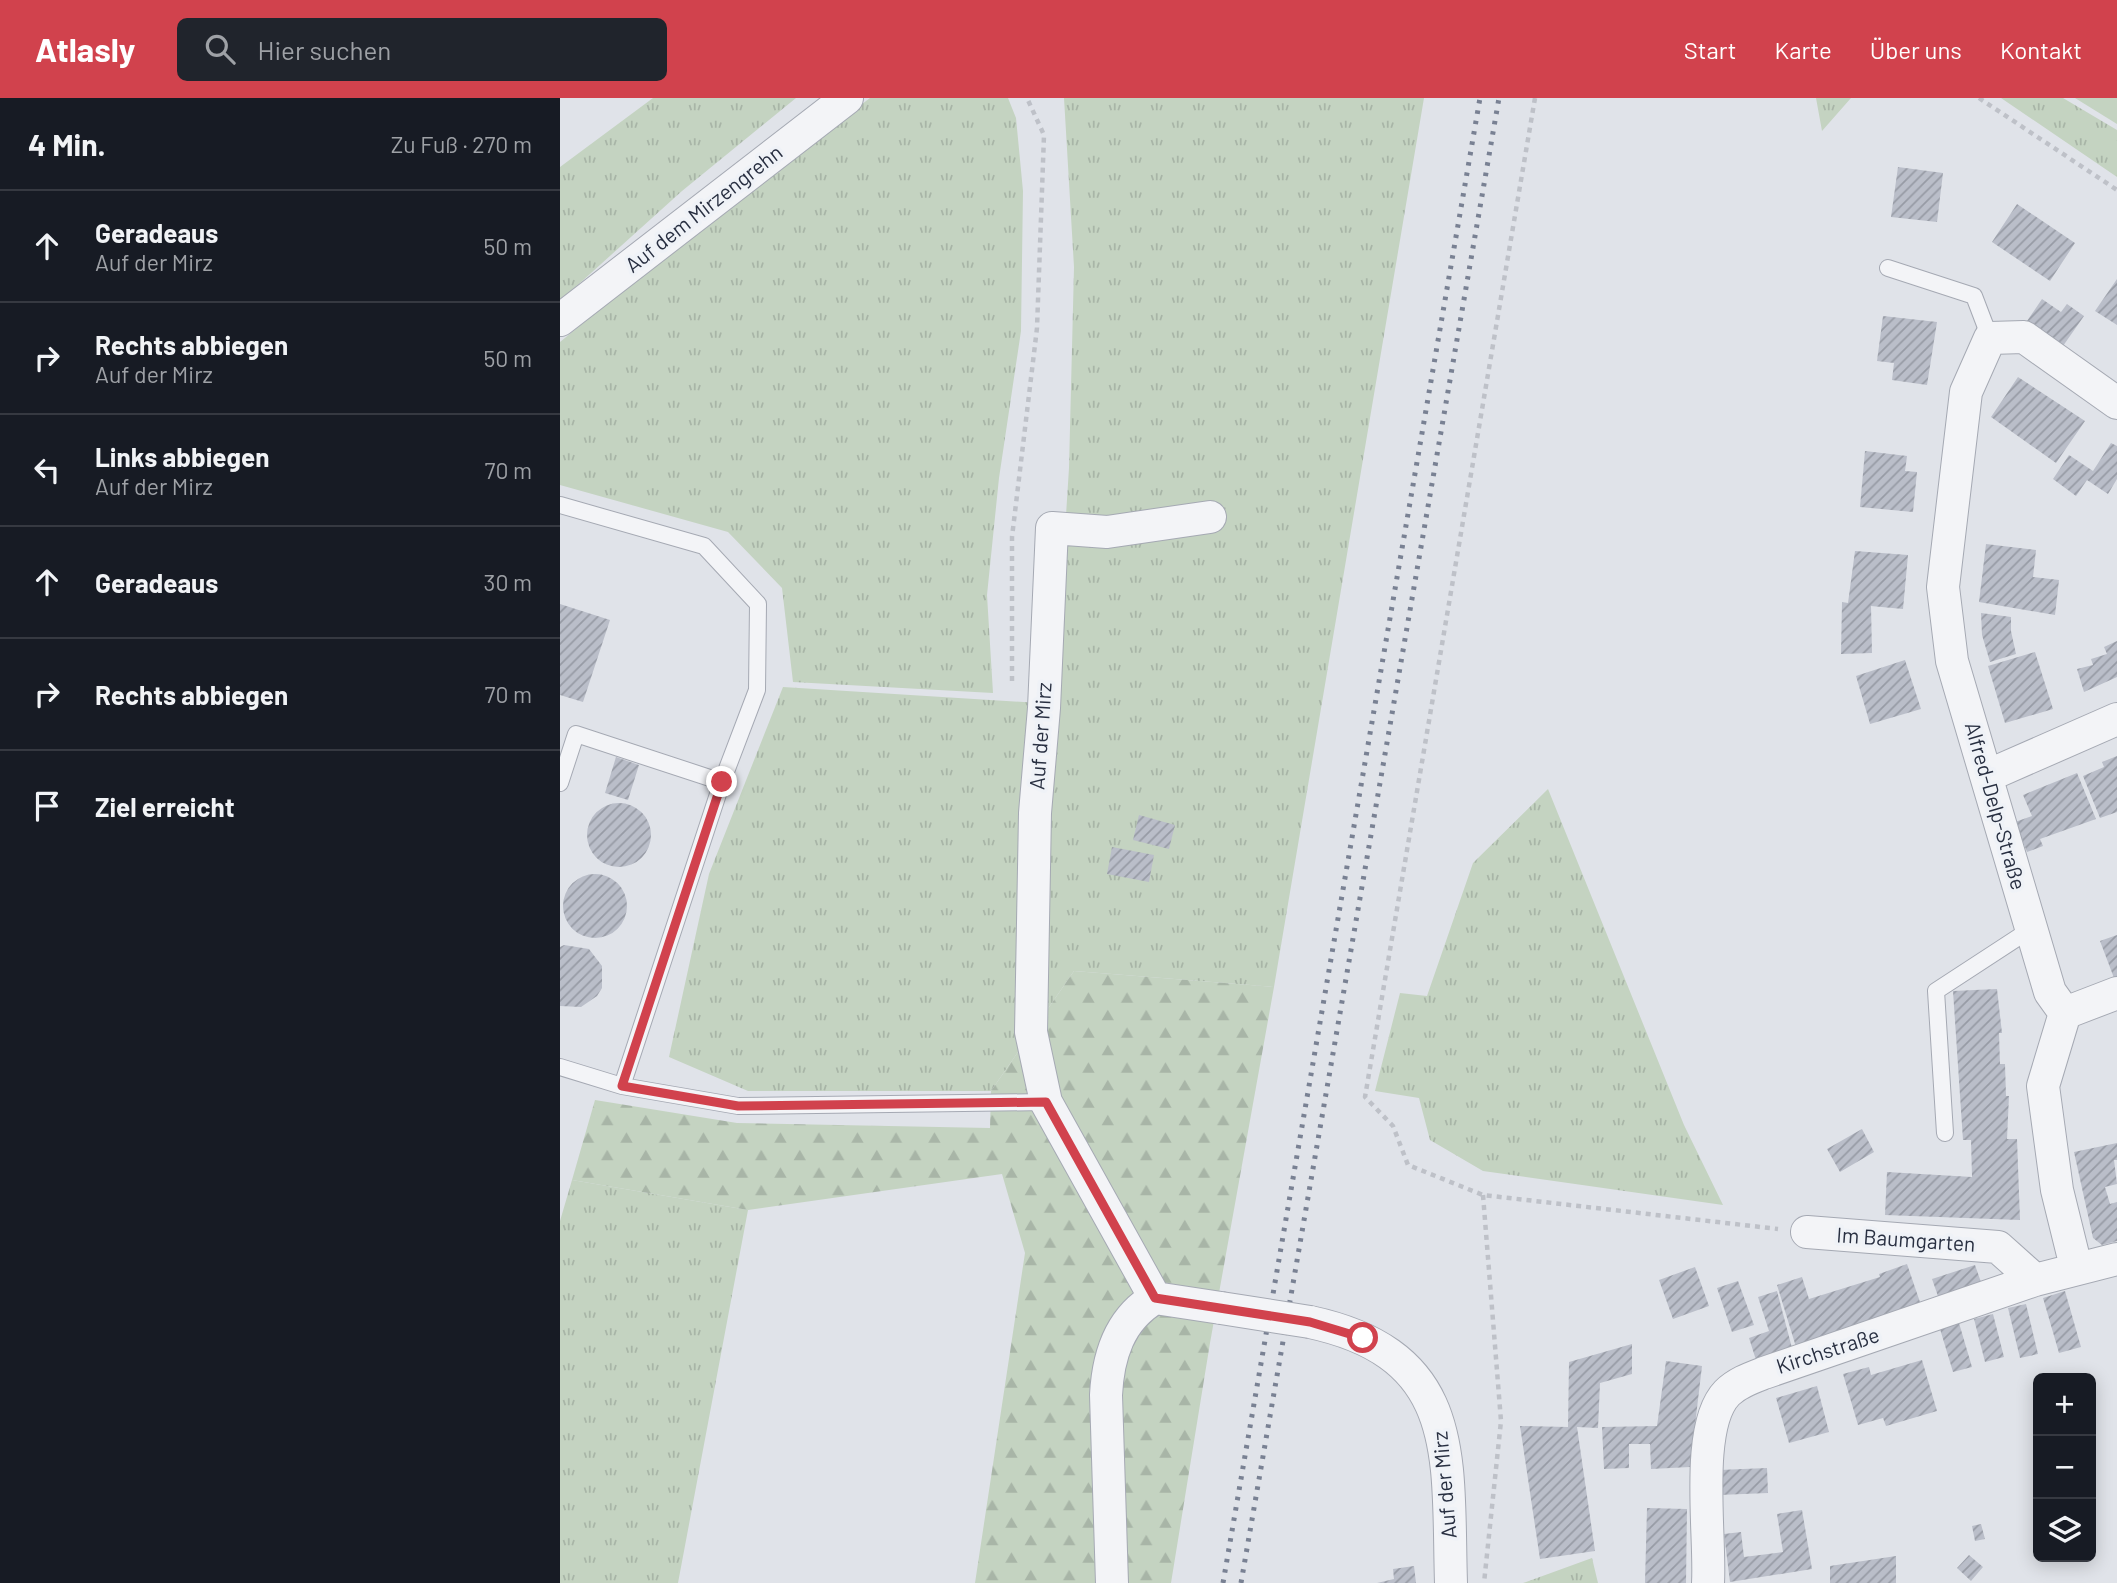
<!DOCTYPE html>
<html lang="de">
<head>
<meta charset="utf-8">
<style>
  body { margin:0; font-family:Barlow,sans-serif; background:#20242c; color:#f1f3f6 }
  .controls { position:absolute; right:21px; bottom:21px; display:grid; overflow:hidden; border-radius:10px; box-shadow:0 4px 18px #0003 }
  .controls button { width:63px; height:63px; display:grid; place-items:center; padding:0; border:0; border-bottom:2px solid #363941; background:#171b24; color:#f1f3f6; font:35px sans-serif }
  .stop { position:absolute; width:21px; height:21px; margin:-16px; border:5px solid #d1424d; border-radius:50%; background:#fff }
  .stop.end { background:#d1424d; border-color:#fff; box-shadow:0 2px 7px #0008 }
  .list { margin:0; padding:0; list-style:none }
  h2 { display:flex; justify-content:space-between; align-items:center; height:91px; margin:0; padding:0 28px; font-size:30px }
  h2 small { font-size:23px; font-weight:400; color:#9ea1a6 }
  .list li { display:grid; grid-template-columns:46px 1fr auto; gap:21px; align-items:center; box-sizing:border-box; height:112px; padding:0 28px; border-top:2px solid #363941 }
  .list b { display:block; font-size:26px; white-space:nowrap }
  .list p { margin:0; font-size:23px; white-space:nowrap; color:#9ea1a6 }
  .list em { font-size:23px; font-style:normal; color:#9ea1a6 }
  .icon { flex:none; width:38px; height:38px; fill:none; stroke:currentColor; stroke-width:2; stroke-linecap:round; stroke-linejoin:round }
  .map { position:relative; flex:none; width:1557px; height:1485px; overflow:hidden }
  header { display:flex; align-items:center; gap:42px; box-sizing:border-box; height:98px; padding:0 35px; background:#d1424d; color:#fff }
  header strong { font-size:33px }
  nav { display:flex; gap:38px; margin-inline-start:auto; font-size:24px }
  .search { width:490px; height:63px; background:#20242c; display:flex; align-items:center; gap:18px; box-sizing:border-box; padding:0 24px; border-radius:10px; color:#9ea1a6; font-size:26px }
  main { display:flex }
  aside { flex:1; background:#171b24 }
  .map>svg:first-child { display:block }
  .grass { fill:url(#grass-tufts) }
  .forest { fill:url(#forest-firs) }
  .garden { fill:#c4d3c1 }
  .building { fill:url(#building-hatch) }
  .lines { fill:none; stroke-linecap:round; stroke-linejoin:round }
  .service-casing { stroke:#a5a9b3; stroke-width:18 }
  .minor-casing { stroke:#a5a9b3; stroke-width:34 }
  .path { stroke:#bec1c8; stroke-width:4.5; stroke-dasharray:5 5; stroke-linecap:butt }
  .service { stroke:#f3f4f7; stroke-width:16 }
  .minor { stroke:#f3f4f7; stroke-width:32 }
  .rail { stroke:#798193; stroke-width:5; stroke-dasharray:3.5 7; stroke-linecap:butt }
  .minor-bridge-casing { stroke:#a5a9b3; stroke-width:34; stroke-linecap:butt }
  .minor-bridge { stroke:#f3f4f7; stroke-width:32 }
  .route { stroke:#d1424d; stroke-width:9 }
  .labels { text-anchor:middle; stroke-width:7; stroke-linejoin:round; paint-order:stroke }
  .street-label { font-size:21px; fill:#282f41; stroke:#eff2f7 }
</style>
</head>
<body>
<header>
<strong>Atlasly</strong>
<div class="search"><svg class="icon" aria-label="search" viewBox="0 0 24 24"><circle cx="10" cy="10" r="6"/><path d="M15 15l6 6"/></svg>Hier suchen</div>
<nav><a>Start</a><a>Karte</a><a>Über uns</a><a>Kontakt</a></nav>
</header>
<main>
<aside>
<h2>4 Min.<small>Zu Fuß · 270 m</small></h2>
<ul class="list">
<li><svg class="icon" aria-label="ahead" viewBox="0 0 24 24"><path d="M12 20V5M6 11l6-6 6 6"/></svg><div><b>Geradeaus</b><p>Auf der Mirz</p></div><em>50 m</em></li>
<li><svg class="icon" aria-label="right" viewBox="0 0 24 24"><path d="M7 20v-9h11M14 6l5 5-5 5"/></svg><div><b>Rechts abbiegen</b><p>Auf der Mirz</p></div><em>50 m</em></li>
<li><svg class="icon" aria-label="left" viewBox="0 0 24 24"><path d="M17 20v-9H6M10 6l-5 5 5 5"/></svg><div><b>Links abbiegen</b><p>Auf der Mirz</p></div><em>70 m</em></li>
<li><svg class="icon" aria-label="ahead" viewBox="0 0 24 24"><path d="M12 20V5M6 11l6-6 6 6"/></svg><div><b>Geradeaus</b></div><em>30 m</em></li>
<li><svg class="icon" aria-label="right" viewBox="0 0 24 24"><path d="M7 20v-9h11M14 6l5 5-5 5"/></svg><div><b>Rechts abbiegen</b></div><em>70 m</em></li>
<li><svg class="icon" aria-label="arrive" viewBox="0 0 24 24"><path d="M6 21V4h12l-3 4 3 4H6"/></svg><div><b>Ziel erreicht</b></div></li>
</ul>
</aside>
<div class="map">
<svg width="1557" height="1485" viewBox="0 0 1557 1485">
  <defs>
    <pattern id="grass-tufts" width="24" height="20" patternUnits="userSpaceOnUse" patternTransform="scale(1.75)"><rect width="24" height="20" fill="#c4d3c1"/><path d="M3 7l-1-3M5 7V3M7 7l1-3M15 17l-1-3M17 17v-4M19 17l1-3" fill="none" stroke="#a8b5a7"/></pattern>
    <pattern id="forest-firs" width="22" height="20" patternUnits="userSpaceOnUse" patternTransform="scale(1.75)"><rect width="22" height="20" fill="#c4d3c1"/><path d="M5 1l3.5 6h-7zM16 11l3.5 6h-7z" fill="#a8b5a7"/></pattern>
    <pattern id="building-hatch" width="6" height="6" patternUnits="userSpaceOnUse" patternTransform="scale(1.75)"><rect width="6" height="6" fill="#babec9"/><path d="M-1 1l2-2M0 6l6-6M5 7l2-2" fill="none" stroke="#979ba5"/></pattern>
  </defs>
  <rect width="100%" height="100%" fill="#e0e3e9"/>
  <path class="grass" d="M93,0H236L122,93L0,203V69Z
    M310,0H448L456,20L463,93L461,233L439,380L427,497L433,595L233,584L222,490L168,434L0,387V244L151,120Z
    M504,0H864L714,889L514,873L431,993H188L109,959L149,776L223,589L494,606L509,370L514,169Z
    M1256,0H1291L1262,33Z
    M1441,0H1503L1557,32V79Z
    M988,691L1124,1027L1163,1107L923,1073L870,1042L859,1000L815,993L840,895L867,898L913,765Z
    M12,1082L188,1112L118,1485H0V1123Z
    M1032,1460L1038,1485H963Z"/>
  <path class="forest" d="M514,873L714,889L650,1245L611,1485H415L465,1155L442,1076L188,1112L12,1082L35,1002L177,1025L430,1030L431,993Z"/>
  <path class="garden" d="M1515,0H1557V26Z"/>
  <path class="building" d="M1338,69L1383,75L1377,124L1331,119Z
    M1457,106L1515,145L1490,183L1432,144Z
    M1557,181V227L1535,213Z
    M1482,201L1501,214L1507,206L1524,218L1503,248L1467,223Z
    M1323,218L1377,224L1367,287L1332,282L1334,265L1317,263Z
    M1458,279L1525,323L1496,365L1431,319Z
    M1551,345L1557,348V381L1548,396L1527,382L1516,398L1493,381L1509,357L1533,373Z
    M1305,353L1347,358L1345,373L1357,374L1353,414L1300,409Z
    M1426,446L1476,452L1473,479L1499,482L1495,517L1419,504Z
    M1295,453L1348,457L1343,511L1311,508L1312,555L1281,556L1282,504L1288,505Z
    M0,506L50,522L23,604L0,597Z
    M1421,515L1451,519V533L1456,556L1430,564L1422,537Z
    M1557,543V579L1524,594L1517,571L1533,567L1531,561L1547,556L1544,549Z
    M1475,554L1493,611L1445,625L1428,568Z
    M1345,562L1361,611L1310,626L1296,578Z
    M1557,658V714L1540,720L1523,678L1544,669L1542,664Z
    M56,659L79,667L68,702L45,695Z
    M1517,675L1536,721L1480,741L1483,748L1467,754L1455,724L1472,718L1463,697Z
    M27 737a32 32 0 1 1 64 0a32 32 0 1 1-64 0Z
    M579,717L615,727L609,751L573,742Z
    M552,749L594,757L589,784L547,776Z
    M3 808a32 32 0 1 1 64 0a32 32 0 1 1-64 0Z
    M1557,837V879L1554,880L1540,843Z
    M4,847L29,851L42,868V890L37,898L21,909L0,908V849Z
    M1437,891L1442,935H1439L1440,966H1445L1446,998H1449L1447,1041H1457L1460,1122L1325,1117L1327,1074L1412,1079L1411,1042H1403L1393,893Z
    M1302,1031L1314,1054L1280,1074L1267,1051Z
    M1557,1045V1062H1554L1557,1086L1545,1089L1550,1106L1557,1104V1143L1542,1147L1533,1140L1514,1054Z
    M1347,1166L1361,1207L1236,1249L1217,1187L1242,1179L1249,1201L1320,1179L1319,1176Z
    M1415,1167L1422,1187L1379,1201L1372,1181Z
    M1135,1169L1149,1208L1113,1221L1099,1182Z
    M1178,1183L1194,1227L1172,1234L1157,1190Z
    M1217,1193L1232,1250L1196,1262L1189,1240L1209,1233L1198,1199Z
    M1505,1193L1521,1249L1499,1255L1483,1200Z
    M1466,1206L1478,1256L1460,1260L1448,1210Z
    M1433,1216L1444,1259L1425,1264L1414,1221Z
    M1399,1225L1412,1269L1393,1274L1380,1231Z
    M1072,1246V1276L1040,1285L1038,1330L1017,1329L1035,1453L980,1461L960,1328L1008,1329L1009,1264Z
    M1362,1262L1377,1313L1326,1328L1323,1320L1298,1327L1283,1276L1309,1269L1311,1277Z
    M1106,1263L1142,1268L1130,1369L1091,1371L1090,1346H1069V1370L1044,1371L1042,1329L1097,1328Z
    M1257,1288L1269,1334L1229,1345L1216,1300Z
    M1207,1370L1208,1395L1159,1397V1372Z
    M1087,1410L1127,1411L1126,1485H1085Z
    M1242,1412L1252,1471L1170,1484L1164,1436L1181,1434L1184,1459L1223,1454L1217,1416Z
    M1421,1426L1425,1441L1415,1443L1412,1428Z
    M1409,1457L1423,1469L1411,1483L1397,1470Z
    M1336,1458V1485H1270V1468Z
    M854,1468L856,1485H817L834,1481L833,1471Z"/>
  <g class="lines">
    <defs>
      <path id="service" d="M1328,170L1414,198L1430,240
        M0,407L144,448L198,506L197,592L162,684L62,988
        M0,685L16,636L162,684
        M0,969L62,988L178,1008L486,1004
        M1385,1035L1376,893L1471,831"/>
      <path id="minor" d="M0,222L287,0
        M1427,678L1557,621
        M1505,915L1557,895
        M1247,1134L1438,1149L1475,1182
        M1516,1169L1497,1092L1483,988L1505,915L1490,894L1392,563L1383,489L1406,294L1430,240L1464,239L1557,305
        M595,1200L486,1004L471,934L475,715L484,610L492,430L547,434L650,419
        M750,1224C903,1257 887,1360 891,1485
        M552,1485L546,1297C548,1258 559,1221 595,1200L661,1210
        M1148,1485C1151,1439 1134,1329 1167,1295C1177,1285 1191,1280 1204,1275L1475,1182L1557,1161"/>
    </defs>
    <use href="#service" class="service-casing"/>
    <use href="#minor" class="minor-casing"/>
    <path class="path" d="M975,0L805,999L833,1028L848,1067L923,1097L1218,1131
      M1419,0L1557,92
      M452,583V439L477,230L484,37L467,0
      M923,1097L941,1323L924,1485"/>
    <use href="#service" class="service"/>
    <use href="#minor" class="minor"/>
    <path class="rail" d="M663,1485L920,0
      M681,1485L939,0"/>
    <defs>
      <path id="minor-bridge" d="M661,1210L750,1224"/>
    </defs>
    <use href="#minor-bridge" class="minor-bridge-casing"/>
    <use href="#minor-bridge" class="minor-bridge"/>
  </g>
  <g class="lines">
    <path class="route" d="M162,684L62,988L178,1008L486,1004L595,1200L750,1224L803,1240"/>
  </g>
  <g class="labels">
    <g class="street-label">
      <text transform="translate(144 111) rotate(-38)" y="7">Auf dem Mirzengrehn</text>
      <text transform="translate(481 638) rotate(-86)" y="7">Auf der Mirz</text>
      <text transform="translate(1435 708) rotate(74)" y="7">Alfred-Delp-Straße</text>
      <text transform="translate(1346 1142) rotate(4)" y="7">Im Baumgarten</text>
      <text transform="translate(1268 1253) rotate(-18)" y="7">Kirchstraße</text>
      <text transform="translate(885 1387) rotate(-95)" y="7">Auf der Mirz</text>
    </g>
  </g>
</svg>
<div class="controls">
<button>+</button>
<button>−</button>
<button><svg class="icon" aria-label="layers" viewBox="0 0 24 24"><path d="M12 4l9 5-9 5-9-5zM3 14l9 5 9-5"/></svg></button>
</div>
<div class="stop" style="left:803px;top:1240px"></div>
<div class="stop end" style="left:162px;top:684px"></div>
</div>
</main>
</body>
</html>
